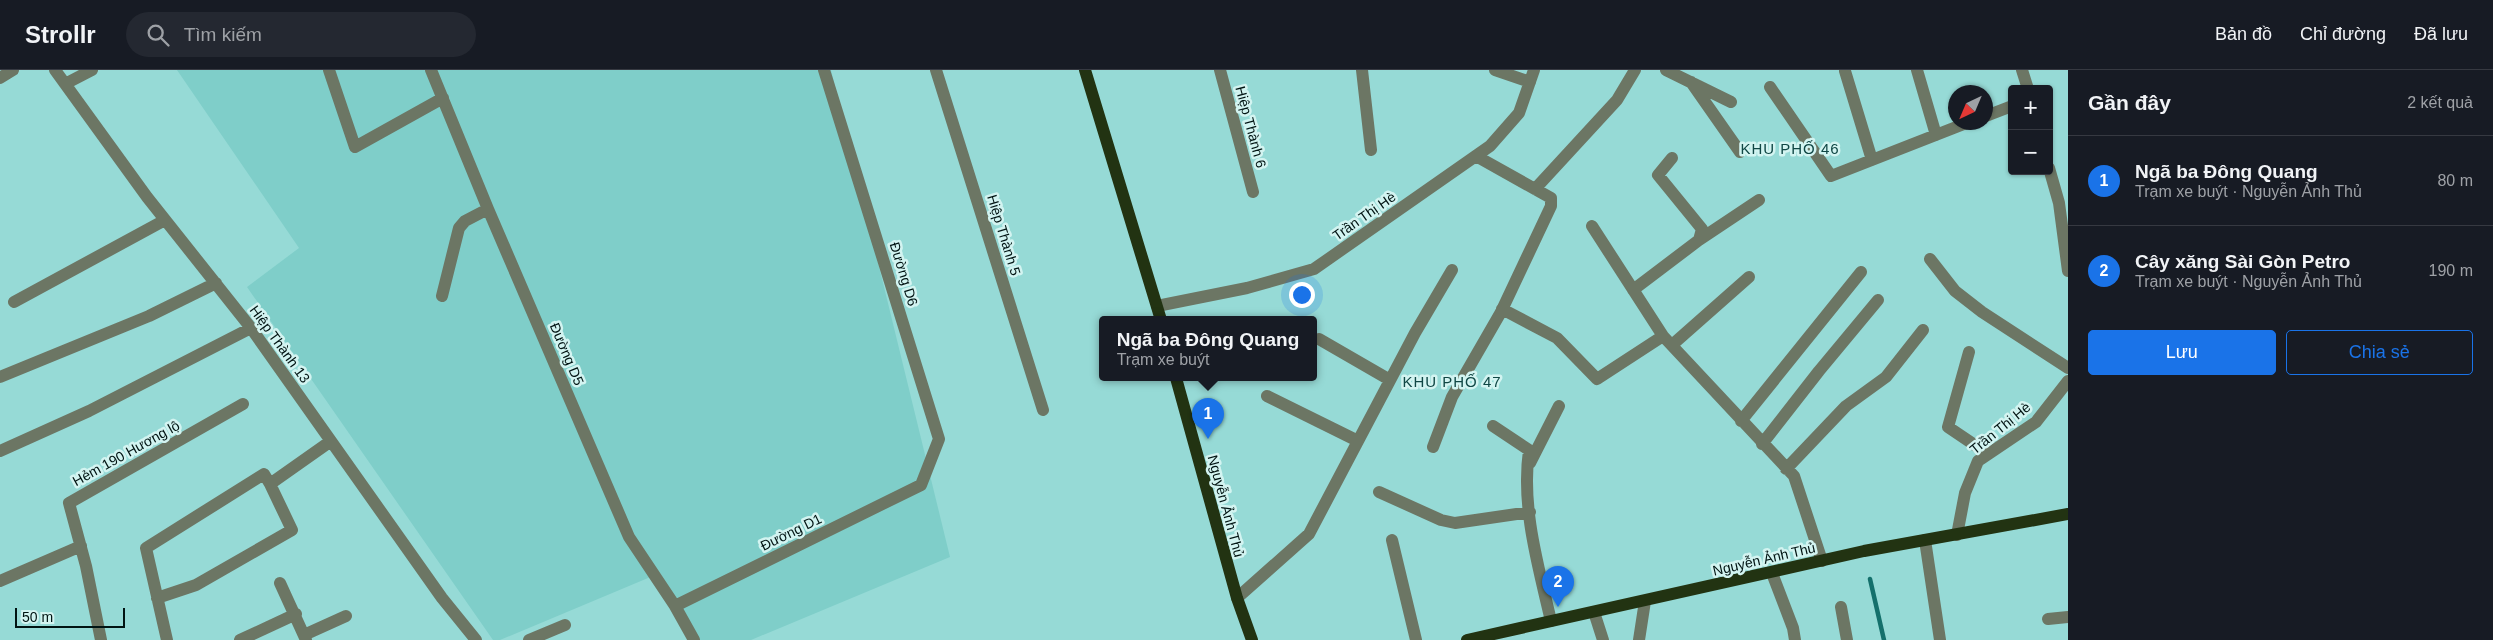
<!DOCTYPE html>
<html lang="vi">
<head>
<meta charset="utf-8">
<style>
  body { margin:0; font-family:Arial,sans-serif; background:#242831; color:#f1f3f6 }
  .controls { position:absolute; right:15px; top:15px; display:grid; overflow:hidden; border-radius:5px; box-shadow:0 1px 4px #0004 }
  .controls button { width:45px; height:45px; display:grid; place-items:center; padding:0; border:0; border-bottom:1px solid #363941; background:#171b24; color:#f1f3f6; font:25px sans-serif }
  .compass { position:absolute; left:1948px; top:15px; width:45px; height:45px; border-radius:50%; background:#171b24; box-shadow:0 1px 4px #0004; rotate:224deg }
  .scale { position:absolute; left:15px; bottom:12px; width:110px; box-sizing:border-box; padding-left:5px; border:2px solid #001312; border-top:0; font-size:14px; line-height:18px; white-space:nowrap; color:#001312; -webkit-text-stroke:4px #d3f4f1; paint-order:stroke }
  .you { position:absolute; left:1301px; top:224px; width:18px; height:18px; margin:-12px; border:4px solid #fff; border-radius:50%; background:#1a73e8; box-shadow:0 0 0 8px #1a73e833 }
  .badge { display:grid; place-items:center; width:32px; height:32px; border-radius:50%; background:#1a73e8; color:#fff; font-size:16px; font-weight:700 }
  .pin { position:absolute; translate:-50% -41px; filter:drop-shadow(0 1px 2px #0008) }
  .pin::after { content:''; position:absolute; top:26px; width:18px; height:15px; background:inherit; clip-path:polygon(0 0,100% 0,50% 100%) }
  .popup { position:absolute; left:1099px; top:246px; width:218px; height:65px; box-sizing:border-box; display:grid; place-content:center; border-radius:5px; background:#171b24; filter:drop-shadow(0 1px 4px #0005); font-size:16px; white-space:nowrap; color:#9ea1a6 }
  .popup b { font-size:19px; color:#f1f3f6 }
  .popup::after { content:''; position:absolute; left:50%; top:100%; margin-left:-10px; border:10px solid transparent; border-top-color:#171b24 }
  .list { margin:0; padding:0; list-style:none }
  h2 { display:flex; justify-content:space-between; align-items:center; height:65px; margin:0; padding:0 20px; font-size:21px }
  h2 small { font-size:16px; font-weight:400; color:#9ea1a6 }
  .list li { display:grid; grid-template-columns:32px 1fr auto; gap:15px; align-items:center; box-sizing:border-box; height:90px; padding:0 20px; border-top:1px solid #363941 }
  .list b { display:block; font-size:19px; white-space:nowrap }
  .list p { margin:0; font-size:16px; white-space:nowrap; color:#9ea1a6 }
  .list em { font-size:16px; font-style:normal; color:#9ea1a6 }
  .actions { display:flex; gap:10px; padding:15px 20px }
  .actions a { flex:1; padding:11px 0; border:1px solid #1a73e8; border-radius:5px; text-align:center; font-size:18px; color:#1a73e8 }
  .actions .main { background:#1a73e8; color:#fff }
  .icon { flex:none; width:28px; height:28px; fill:none; stroke:currentColor; stroke-width:2; stroke-linecap:round; stroke-linejoin:round }
  .map { position:relative; flex:none; width:2068px; height:570px; overflow:hidden }
  header { display:flex; align-items:center; gap:30px; box-sizing:border-box; height:70px; padding:0 25px; background:#171b24; border-bottom:1px solid #363941 }
  header strong { font-size:24px }
  nav { display:flex; gap:28px; margin-inline-start:auto; font-size:18px }
  .search { width:350px; height:45px; background:#242831; display:flex; align-items:center; gap:12px; box-sizing:border-box; padding:0 18px; border-radius:28px; color:#9ea1a6; font-size:19px }
  main { display:flex }
  aside { flex:1; background:#171b24 }
  .map>svg:first-child { display:block }
  .built { fill:#7fcec9 }
  .lines { fill:none; stroke-linecap:round; stroke-linejoin:round }
  .stream { stroke:#14706c; stroke-width:4.5 }
  .minor { stroke:#6c7664; stroke-width:12 }
  .major { stroke:#223312; stroke-width:12 }
  .labels { text-anchor:middle; stroke-width:5; stroke-linejoin:round; paint-order:stroke }
  .street-label { font-size:14px; fill:#001312; stroke:#d3f4f1 }
  .neighbourhood-label { font-size:15px; letter-spacing:1px; fill:#104745; stroke:#d3f4f1 }
</style>
</head>
<body>
<header>
<strong>Strollr</strong>
<div class="search"><svg class="icon" aria-label="search" viewBox="0 0 24 24"><circle cx="10" cy="10" r="6"/><path d="M15 15l6 6"/></svg>Tìm kiếm</div>
<nav><a>Bản đồ</a><a>Chỉ đường</a><a>Đã lưu</a></nav>
</header>
<main>
<div class="map">
<svg width="2068" height="570" viewBox="0 0 2068 570">
  <rect width="100%" height="100%" fill="#96dad6"/>
  <path class="built" d="M177,0H831L950,487L751,570H698L660,503L500,570H493L247,217L299,178Z"/>
  <g class="lines">
    <path class="stream" d="M1870,509L1884,570"/>
    <path class="minor" d="M55,0L147,127L251,258L442,528L476,570
      M329,0L355,77L443,28
      M431,0L488,139L629,467L675,536L694,570
      M936,0L1043,340
      M1220,0L1253,122
      M1362,0L1371,80
      M1495,0L1530,12
      M1666,0L1731,32
      M1917,0L1936,65
      M2022,0L2028,19
      M1845,1L1872,90
      M0,8L13,0
      M1691,12L1740,82
      M65,14L92,0
      M1770,17L1831,106L1969,52
      M1986,46L2012,36
      M2049,98L2059,133L2068,201
      M1535,119L1617,30L1635,0
      M1592,156L1663,266L1794,406L1822,491
      M1699,170L1759,130
      M1930,189L1955,221L1982,242L2068,298
      M1633,220L1699,170L1702,159L1658,105L1672,88
      M442,226L459,158L465,151L488,139
      M14,232L165,150
      M1157,236L1247,218L1314,199L1490,76L1519,43L1534,0
      M1502,239L1557,268L1597,309L1663,266
      M1319,269L1390,310
      M1672,275L1749,207
      M1969,282L1948,357L1988,384
      M0,307L149,246L216,213
      M1267,326L1358,371
      M1741,351L1861,202
      M1493,356L1529,380C1521,437 1538,495 1551,551
      M1762,374L1819,301L1878,230
      M1433,377L1452,327L1501,242L1551,136V128L1476,86
      M0,381L89,341L251,258
      M1530,393L1559,336
      M1786,399L1846,336L1886,307L1923,260
      M1379,422L1441,450L1455,453L1530,442
      M1957,465L1965,423L1978,391L2036,352L2068,311
      M1392,470L1416,570
      M1925,470L1940,570
      M1772,503L1793,558L1795,570
      M0,511L81,476
      M280,513L306,570
      M157,528L196,515L292,460L270,414
      M1237,528L1309,464L1415,263L1452,200
      M675,536L921,415L939,369L824,0
      M1841,537L1847,570
      M1594,542L1603,570
      M2048,549L2068,547
      M304,565L346,546
      M101,570L86,496L69,433L243,334
      M167,570L146,478L264,404L270,414L331,371
      M240,570L296,544
      M529,570L565,555
      M1639,570L1645,531"/>
    <path class="major" d="M1085,0L1161,250
      M1176,308L1237,528L1252,570
      M1467,570L1864,481L2068,444"/>
  </g>
  <g class="labels">
    <g class="street-label">
      <text transform="translate(1251 57) rotate(75)" y="5">Hiệp Thành 6</text>
      <text transform="translate(1364 146) rotate(-35)" y="5">Trần Thị Hè</text>
      <text transform="translate(1004 165) rotate(73)" y="5">Hiệp Thành 5</text>
      <text transform="translate(904 204) rotate(73)" y="5">Đường D6</text>
      <text transform="translate(280 274) rotate(54)" y="5">Hiệp Thành 13</text>
      <text transform="translate(567 284) rotate(67)" y="5">Đường D5</text>
      <text transform="translate(2000 358) rotate(-39)" y="5">Trần Thị Hè</text>
      <text transform="translate(126 383) rotate(-29)" y="5">Hẻm 190 Hương lộ</text>
      <text transform="translate(1226 436) rotate(75)" y="5">Nguyễn Ảnh Thủ</text>
      <text transform="translate(791 462) rotate(-26)" y="5">Đường D1</text>
      <text transform="translate(1764 489) rotate(-13)" y="5">Nguyễn Ảnh Thủ</text>
    </g>
    <g class="neighbourhood-label">
      <text x="1790" y="84">KHU PHỐ 46</text>
      <text x="1452" y="317">KHU PHỐ 47</text>
    </g>
  </g>
</svg>
<div class="controls">
<button>+</button>
<button>−</button>
</div>
<svg class="compass" viewBox="-18 -18 36 36"><path d="M0-13l5 13h-10z" fill="#e53935"/><path d="M0 13l5-13h-10z" fill="#9ea1a6"/></svg>
<div class="scale">50 m</div>
<div class="you"></div>
<div class="pin badge" style="left:1208px;top:369px">1</div>
<div class="popup"><b>Ngã ba Đông Quang</b>Trạm xe buýt</div>
<div class="pin badge" style="left:1558px;top:537px">2</div>
</div>
<aside>
<h2>Gần đây<small>2 kết quả</small></h2>
<ul class="list">
<li><span class="badge">1</span><div><b>Ngã ba Đông Quang</b><p>Trạm xe buýt · Nguyễn Ảnh Thủ</p></div><em>80 m</em></li>
<li><span class="badge">2</span><div><b>Cây xăng Sài Gòn Petro</b><p>Trạm xe buýt · Nguyễn Ảnh Thủ</p></div><em>190 m</em></li>
</ul>
<div class="actions"><a class="main">Lưu</a><a>Chia sẻ</a></div>
</aside>
</main>
</body>
</html>
